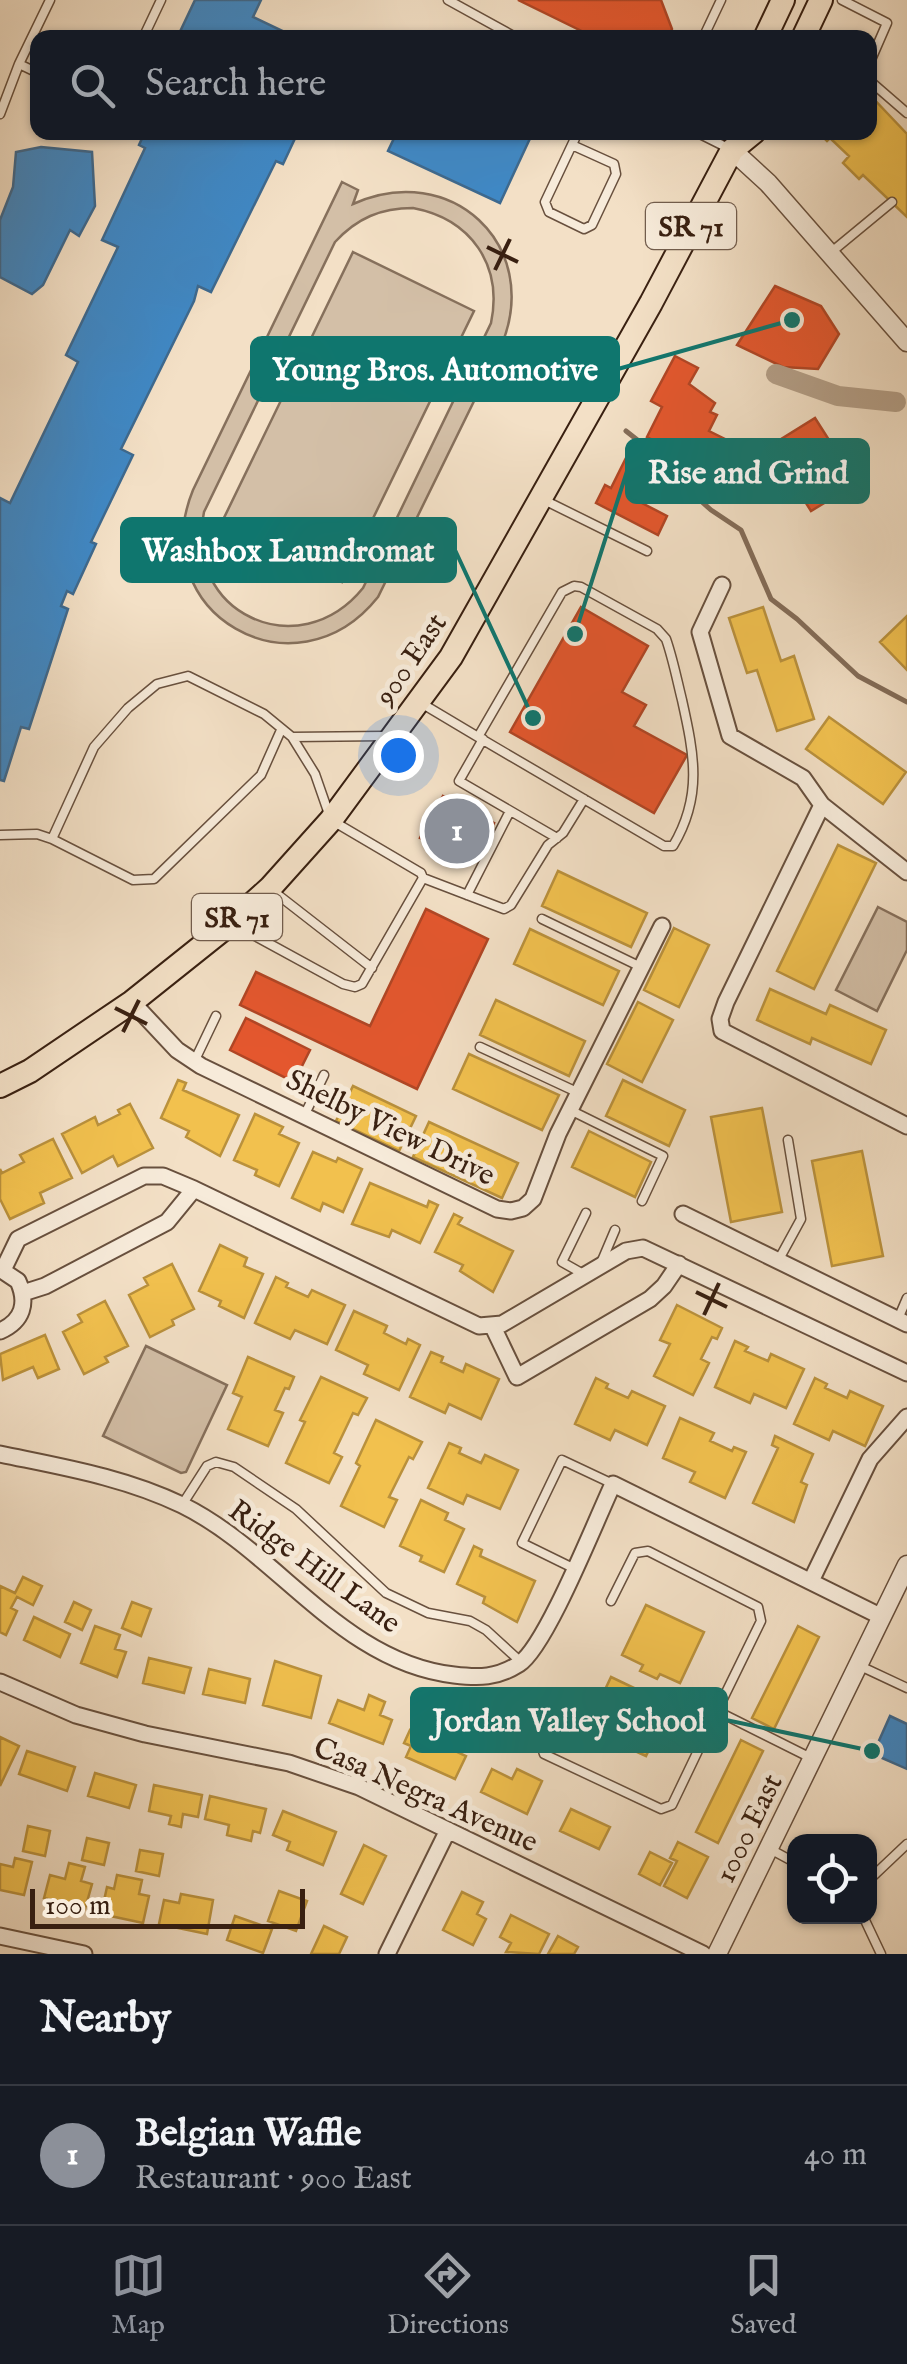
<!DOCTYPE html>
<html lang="en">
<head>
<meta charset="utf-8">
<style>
  body { margin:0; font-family:"IM FELL English",serif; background:#20242c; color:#f1f3f6 }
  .controls { position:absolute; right:30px; bottom:30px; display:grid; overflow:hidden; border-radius:20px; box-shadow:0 2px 8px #0004 }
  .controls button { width:90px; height:90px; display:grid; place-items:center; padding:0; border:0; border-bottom:2px solid #363941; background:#171b24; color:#f1f3f6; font:50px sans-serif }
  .scale { position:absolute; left:30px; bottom:25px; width:275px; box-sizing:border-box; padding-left:10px; border:5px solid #392011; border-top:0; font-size:28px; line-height:35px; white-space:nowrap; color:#392011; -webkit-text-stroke:8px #f7ebda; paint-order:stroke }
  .you { position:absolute; left:398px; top:755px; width:35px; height:35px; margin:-25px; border:8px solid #fff; border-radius:50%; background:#1a73e8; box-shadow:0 0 0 15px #1a73e833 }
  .badge { display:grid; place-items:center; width:65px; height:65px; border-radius:50%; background:#8c9099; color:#fff; font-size:32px; font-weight:700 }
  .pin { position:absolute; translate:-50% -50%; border:5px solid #fff; box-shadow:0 2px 10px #0006 }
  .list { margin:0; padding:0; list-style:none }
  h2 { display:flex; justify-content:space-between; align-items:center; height:130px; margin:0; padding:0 40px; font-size:42px }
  h2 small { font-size:32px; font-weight:400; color:#9ea1a6 }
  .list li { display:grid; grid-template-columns:65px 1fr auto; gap:30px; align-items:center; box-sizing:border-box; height:140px; padding:0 40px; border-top:2px solid #363941 }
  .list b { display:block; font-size:38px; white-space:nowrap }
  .list p { margin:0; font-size:32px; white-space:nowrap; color:#9ea1a6 }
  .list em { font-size:32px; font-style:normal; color:#9ea1a6 }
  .icon { flex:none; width:55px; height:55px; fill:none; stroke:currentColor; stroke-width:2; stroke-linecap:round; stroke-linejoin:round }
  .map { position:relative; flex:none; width:907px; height:1954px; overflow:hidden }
  .search { position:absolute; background:#171b24; box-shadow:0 2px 8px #0004; left:30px; right:30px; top:30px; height:110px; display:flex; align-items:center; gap:25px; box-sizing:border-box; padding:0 35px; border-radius:20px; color:#9ea1a6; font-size:38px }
  .sheet { height:270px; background:#171b24 }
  nav { display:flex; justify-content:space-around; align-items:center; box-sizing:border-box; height:140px; border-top:2px solid #363941; background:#171b24; font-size:28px; color:#9ea1a6 }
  nav a { display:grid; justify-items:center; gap:5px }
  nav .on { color:#8c9099 }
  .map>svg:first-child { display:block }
  .green { fill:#d3bfa7; stroke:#86705c; stroke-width:2.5; fill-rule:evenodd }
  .homes { fill:#f2c14e; stroke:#ba913c; stroke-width:2.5 }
  .shops { fill:#e4572e; stroke:#b14625; stroke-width:2.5 }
  .schools { fill:#3f88c5; stroke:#3d698f; stroke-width:2.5 }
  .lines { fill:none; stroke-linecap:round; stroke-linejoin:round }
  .stream { stroke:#836c58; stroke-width:5 }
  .canal { stroke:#b49f88; stroke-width:20 }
  .service-casing { stroke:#68503e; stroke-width:11 }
  .minor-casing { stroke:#68503e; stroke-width:19 }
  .tertiary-casing { stroke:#68503e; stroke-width:21 }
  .primary-casing { stroke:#392011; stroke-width:26 }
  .service { stroke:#f7ebda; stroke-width:8 }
  .minor { stroke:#f7ebda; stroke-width:15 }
  .tertiary { stroke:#f7ebda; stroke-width:18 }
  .primary { stroke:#f3e0c6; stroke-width:22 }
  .ticks { fill:none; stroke:#392011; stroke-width:4 }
  .labels { text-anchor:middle; stroke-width:10; stroke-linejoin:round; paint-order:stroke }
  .shield { fill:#f7ebda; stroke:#725d4d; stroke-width:2.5 }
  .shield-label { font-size:28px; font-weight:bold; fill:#392011 }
  .street-label { font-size:30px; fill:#392011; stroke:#f7ebda }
  .leader { fill:none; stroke:#0f766e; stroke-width:4 }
  .callout-dot { fill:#0f766e; stroke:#f7ebda; stroke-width:4 }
  .callout { fill:#0f766e; stroke:#0f766e; stroke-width:4 }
  .callout-label { font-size:32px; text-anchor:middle; font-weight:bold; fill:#fff }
</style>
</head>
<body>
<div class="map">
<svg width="907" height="1954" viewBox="0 0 907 1954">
  <rect width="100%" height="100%" fill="#f3e0c6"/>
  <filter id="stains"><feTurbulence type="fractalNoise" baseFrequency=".002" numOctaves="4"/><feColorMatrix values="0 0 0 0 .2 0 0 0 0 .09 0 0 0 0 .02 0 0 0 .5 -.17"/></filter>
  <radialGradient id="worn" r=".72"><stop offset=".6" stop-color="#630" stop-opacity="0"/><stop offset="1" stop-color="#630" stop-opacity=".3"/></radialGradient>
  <path class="green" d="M342,182L358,190L353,204C450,160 542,244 502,344L378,597C295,701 143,613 193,490ZM413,208C471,219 503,265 491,323L363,588C299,667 182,613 204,512L335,242C357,218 381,208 413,208Z
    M353,252L474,311L342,582L221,524Z
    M878,907L907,922V950L877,1011L836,990Z
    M146,1346L227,1385L186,1472L181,1473L103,1436Z"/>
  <path class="homes" d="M870,95L907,134V217L863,175L859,179L843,163L849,156L830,138L827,141L818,132H870Z
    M763,607L781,661L794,656L814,719L777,731L757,670L747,673L729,618Z
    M907,616V670L880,642Z
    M829,717L906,772L883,804L806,749Z
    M838,845L876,863L814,989L777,971Z
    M558,871L647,913L631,947L542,906Z
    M674,928L709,945L679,1007L644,990Z
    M530,929L619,971L603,1005L514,964Z
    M770,989L826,1014L830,1005L886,1030L871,1064L812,1038L810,1044L757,1020Z
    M496,1000L585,1041L569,1076L480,1035Z
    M638,1002L673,1020L642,1082L607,1064Z
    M469,1054L559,1095L542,1130L453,1089Z
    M178,1080L186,1083L183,1090L239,1115L220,1156L186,1137L189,1131L161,1118Z
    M623,1080L685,1110L669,1146L606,1116Z
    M353,1086L416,1116L399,1151L336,1121Z
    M130,1104L153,1148L118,1166L113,1156L82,1173L62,1134L95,1117L98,1125L120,1114L118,1110Z
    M762,1108L782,1212L731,1222L711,1117Z
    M255,1114L283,1127L279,1134L299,1143L279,1186L255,1175L257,1170L234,1160Z
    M429,1122L518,1163L502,1198L413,1157Z
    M589,1131L651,1162L635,1197L572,1167Z
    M53,1139L72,1178L40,1193L44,1203L10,1219L0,1199V1169L2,1173L24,1162L20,1155Z
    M862,1151L883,1256L832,1266L812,1161Z
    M313,1152L336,1162L338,1158L362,1169L343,1212L323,1203L320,1211L292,1198Z
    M370,1183L427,1207L429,1201L438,1205L420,1243L392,1230L389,1237L352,1224Z
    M454,1214L462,1218L458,1224L513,1251L493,1292L460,1271L463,1265L435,1252Z
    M220,1245L247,1258L244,1266L263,1274L244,1318L219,1306L221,1301L199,1291Z
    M172,1264L194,1309L172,1320L174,1325L150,1337L129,1295L148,1285L144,1278Z
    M276,1277L288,1283L286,1287L308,1297L312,1290L345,1305L327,1344L295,1330L290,1339L255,1323Z
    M105,1301L128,1346L105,1357L108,1362L84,1374L63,1332L82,1322L78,1315Z
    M677,1305L722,1328L717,1339L712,1337L701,1359L709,1363L693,1395L654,1376L670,1344L660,1340Z
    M354,1311L387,1326L384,1333L406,1344L408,1339L420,1345L399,1390L364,1374L368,1365L336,1350Z
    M45,1335L59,1369L38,1378L33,1367L3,1380L0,1354Z
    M735,1341L748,1347L745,1351L768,1361L771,1354L804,1369L786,1408L754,1394L750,1403L715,1387Z
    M431,1352L443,1357L441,1362L463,1372L466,1364L499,1379L481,1419L449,1404L445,1413L410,1397Z
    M248,1357L294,1377L289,1389L285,1388L275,1410L283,1413L268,1446L228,1429L242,1397L233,1393Z
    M321,1377L367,1398L358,1415L353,1413L334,1453L342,1457L329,1483L286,1463L305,1422L300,1420Z
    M596,1378L608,1384L606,1388L628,1398L632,1391L665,1406L647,1445L615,1430L610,1440L575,1424Z
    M815,1378L827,1384L825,1388L847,1398L850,1391L883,1406L865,1446L833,1431L829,1440L794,1424Z
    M680,1418L714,1433L710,1441L732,1451L734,1447L746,1452L725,1498L690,1482L695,1472L663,1458Z
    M376,1420L422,1442L413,1459L409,1457L389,1497L397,1500L384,1527L341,1506L360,1466L356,1463Z
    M775,1436L813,1454L801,1482L807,1485L794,1522L753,1503L778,1448L772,1445Z
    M449,1443L461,1448L459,1453L481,1463L485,1455L518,1470L500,1509L467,1495L463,1504L428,1488Z
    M421,1500L448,1513L445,1520L464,1529L444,1572L420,1561L422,1556L400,1546Z
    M474,1546L482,1550L480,1556L535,1581L517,1622L483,1603L485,1597L457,1584Z
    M23,1577L42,1586L33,1605L17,1597L11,1608L17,1611L6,1635L0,1632V1586L15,1593Z
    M74,1602L91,1610L82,1630L65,1622Z
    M132,1602L151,1609L141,1636L122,1628Z
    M646,1605L704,1632L680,1683L660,1674L657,1679L640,1671L643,1665L622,1655Z
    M34,1617L70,1634L60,1657L24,1640Z
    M95,1626L120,1635L115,1649L126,1652L117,1677L81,1663Z
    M798,1626L819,1637L774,1729L752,1718Z
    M149,1658L191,1668L184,1693L143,1683Z
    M275,1661L321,1676L311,1718L263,1705Z
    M209,1669L250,1679L245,1703L203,1694Z
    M611,1677L670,1705L646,1756L624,1746L621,1751L605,1743L608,1738L587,1728Z
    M369,1695L385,1702L380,1715L392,1720L383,1744L329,1723L338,1700L364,1710Z
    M410,1730L466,1756L455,1779L406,1757L411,1746L404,1743Z
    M0,1737L19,1746L0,1786Z
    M741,1740L763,1751L718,1843L696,1832Z
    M27,1751L75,1767L67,1791L19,1774Z
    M492,1769L512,1779L517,1769L542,1781L527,1814L481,1792Z
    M95,1773L136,1785L129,1808L88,1796Z
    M154,1785L202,1795L198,1817L183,1814L181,1827L169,1824L171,1816L149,1811Z
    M210,1796L266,1809L260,1833L253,1831L251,1841L227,1835L229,1825L205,1819Z
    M571,1809L610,1827L599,1849L560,1831Z
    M283,1811L336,1832L323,1865L287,1850L290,1842L273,1835Z
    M28,1826L50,1831L45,1856L23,1851Z
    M87,1838L109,1843L104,1865L82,1860Z
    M678,1842L708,1857L687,1898L664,1886L677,1861L670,1858Z
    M364,1845L386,1856L363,1904L341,1894Z
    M140,1850L163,1854L159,1876L136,1871Z
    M650,1852L672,1863L660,1885L639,1874Z
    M15,1858L32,1862L24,1895L0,1890V1864L13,1867Z
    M69,1863L85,1867L81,1881L92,1884L85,1909L44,1898L50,1875L65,1879Z
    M117,1875L142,1880L139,1894L149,1896L143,1923L101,1914L107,1887L114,1889Z
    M279,1891L307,1901L296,1931L268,1921Z
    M462,1892L483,1902L477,1914L486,1919L473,1945L443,1930Z
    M181,1894L213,1900L207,1934L159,1924L164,1900L179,1903Z
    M511,1915L549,1934L539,1954L506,1952L511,1943L500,1937Z
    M235,1916L272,1929L263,1953L227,1940Z
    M324,1926L347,1937L339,1954H311Z
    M558,1936L578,1947L574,1954H548Z"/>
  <path class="shops" d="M518,0H661L672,29L668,38H596Z
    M775,286L821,306L839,334L818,369L783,367L737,345Z
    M675,356L698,368L689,384L715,403L710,412L717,415L709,431L729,441L713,471L647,437L662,407L651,401Z
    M815,418L831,443L816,452L824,465L831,461L849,488L811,511L770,446Z
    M626,458L655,473L640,502L667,516L658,535L596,503L605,485L611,488Z
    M581,607L648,646L622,692L646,705L634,726L687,755L654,813L510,732Z
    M443,796L494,823L471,864L420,838Z
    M426,909L488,939L417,1089L240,1005L256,972L370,1026Z
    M246,1018L310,1050L294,1082L230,1050Z"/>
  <path class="schools" d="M195,0H261L253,17L297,38H177Z
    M145,132H298L283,164L276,161L211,292L198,286L194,301L121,449L133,455L91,542L96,544L73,594L67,591L61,606L68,609L29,729L21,727L4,781L0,780V498L10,503L78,362L66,355L118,247L102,240L145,148L139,145Z
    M397,132H533L500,203L388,151Z
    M41,147L92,152L95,206L79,236L70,230L43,285L32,294L0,277V220L13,187L16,152Z
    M890,1716L907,1724V1769L873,1754Z"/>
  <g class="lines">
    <path class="stream" d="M626,431L678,472L691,492L711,510L741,530L771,599L797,619L858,676L907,702"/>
    <path class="canal" d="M776,374L838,396L896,402"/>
    <defs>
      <path id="service" d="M448,0L517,38
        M842,0L887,23L870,62
        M143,38L161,0
        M703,38L721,0
        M38,73L19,64L50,0
        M870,81L907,113
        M0,114L19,64
        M696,132L728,148
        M572,145L614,164L616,174L592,225L584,229L549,212L545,202L578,132
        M829,254L892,202
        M544,500L647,551
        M421,703L478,737L562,592L574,586L581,587L657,629L666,639C673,659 677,680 682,700C694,754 703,796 673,846H664L478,737
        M281,730L261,775L154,879L133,880L52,839L94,747L128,708L157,684L188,676L264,714L292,737
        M483,739L459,781L557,838
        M0,835L37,834L52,839
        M423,878L504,909L511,905L548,845L563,833L584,799
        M273,891L372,968
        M467,895L510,811
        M542,919L643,968
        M235,925L343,984L355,987L362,984L423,878L421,873L331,820L315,774L292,737L385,736
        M480,1047L579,1093
        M194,1062L216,1016
        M570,1110L663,1156L642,1201
        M304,1116L324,1075
        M778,1261L801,1219L788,1140
        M601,1263L615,1230
        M585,1275L562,1262L586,1213
        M898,1319L907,1298
        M182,1505L207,1466L216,1462L234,1467L296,1509L386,1593L428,1613L470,1621L486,1630L522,1663
        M573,1568L522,1543L562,1460L613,1484
        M611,1601L635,1553L648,1551L758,1607L761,1621L717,1711
        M858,1665L907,1688
        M559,1706L541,1745L544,1754L661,1809L672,1805L717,1711L813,1759
        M768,1848L794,1862
        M870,1879L907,1844
        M863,1916L881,1954"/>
      <path id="minor" d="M722,585L700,632L730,736L803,778L822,805L907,872
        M822,805L726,1002L720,1019L722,1031L907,1126
        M132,1002L177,1050L201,1066L497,1209L511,1211L523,1208L533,1199L558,1134L662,926
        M683,1214L907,1324
        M0,1269L18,1281C28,1303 23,1321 0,1331
        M3,1270L18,1239L144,1176H163L194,1189
        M23,1293L45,1286L167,1222L194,1189L479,1326L502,1324L626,1251L643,1248L907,1373
        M493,1327L517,1377L650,1299L664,1286L679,1264
        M0,1454C62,1467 124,1477 182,1505C278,1552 341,1662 454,1675C479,1678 497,1678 519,1664C546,1647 596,1520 613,1484L882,1617
        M811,1581L870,1459L907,1417
        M0,1682L76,1715L145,1734L289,1763L359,1787L703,1954
        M0,1936L84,1954
        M387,1954L448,1830"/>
      <path id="tertiary" d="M732,150L768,183L907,342
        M717,1954L907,1565"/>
      <path id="primary" d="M765,38L783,0
        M803,38L821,0
        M0,1086L30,1071L132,1002L231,923L270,888L331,820L451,657L651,303L732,150L754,132"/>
    </defs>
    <use href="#service" class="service-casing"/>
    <use href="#minor" class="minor-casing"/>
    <use href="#tertiary" class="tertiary-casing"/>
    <use href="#primary" class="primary-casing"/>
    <use href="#service" class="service"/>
    <use href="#minor" class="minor"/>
    <use href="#tertiary" class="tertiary"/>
    <use href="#primary" class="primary"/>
  </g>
  <path class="ticks" d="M487,247L518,262M495,270L510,239M115,1008L147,1024M123,1032L139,1000M696,1292L727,1307M704,1315L719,1283"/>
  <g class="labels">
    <g class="shield">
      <rect x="646" y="203" width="90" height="46" rx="8"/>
      <rect x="192" y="894" width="90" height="46" rx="8"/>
    </g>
    <g class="shield-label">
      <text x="691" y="236">SR 71</text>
      <text x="237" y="927">SR 71</text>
    </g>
    <g class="street-label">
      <text transform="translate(410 659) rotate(-56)" y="10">900 East</text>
      <text transform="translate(391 1127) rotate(26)" y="10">Shelby View Drive</text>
      <text transform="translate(315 1566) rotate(36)" y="10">Ridge Hill Lane</text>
      <text transform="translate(426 1794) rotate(24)" y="10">Casa Negra Avenue</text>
      <text transform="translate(748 1828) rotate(-64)" y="10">1000 East</text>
    </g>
  </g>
  <path class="leader" d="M792 320L618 369M575 634L627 471M533 718L455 550M872 1751L726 1720"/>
  <g class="callout-dot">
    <circle cx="792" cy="320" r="10"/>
    <circle cx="575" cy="634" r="10"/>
    <circle cx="533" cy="718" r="10"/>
    <circle cx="872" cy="1751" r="10"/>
  </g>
  <g class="callout">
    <rect x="252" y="338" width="366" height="62" rx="10"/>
    <rect x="627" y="440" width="241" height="62" rx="10"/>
    <rect x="122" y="519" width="333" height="62" rx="10"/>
    <rect x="412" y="1689" width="314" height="62" rx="10"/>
  </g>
  <g class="callout-label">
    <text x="435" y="380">Young Bros. Automotive</text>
    <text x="748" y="483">Rise and Grind</text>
    <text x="288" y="561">Washbox Laundromat</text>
    <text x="569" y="1731">Jordan Valley School</text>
  </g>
  <rect width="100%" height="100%" filter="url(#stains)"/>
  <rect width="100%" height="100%" fill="url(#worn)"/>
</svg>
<div class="controls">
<button><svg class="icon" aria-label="locate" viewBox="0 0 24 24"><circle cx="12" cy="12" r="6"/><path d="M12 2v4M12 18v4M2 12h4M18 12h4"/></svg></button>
</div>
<div class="scale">100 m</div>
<div class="you"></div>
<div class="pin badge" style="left:457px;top:831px">1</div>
<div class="search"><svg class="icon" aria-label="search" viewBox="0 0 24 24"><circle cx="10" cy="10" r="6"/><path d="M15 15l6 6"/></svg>Search here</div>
</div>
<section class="sheet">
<h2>Nearby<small></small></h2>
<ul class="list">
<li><span class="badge">1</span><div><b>Belgian Waffle</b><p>Restaurant · 900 East</p></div><em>40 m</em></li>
</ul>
</section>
<nav>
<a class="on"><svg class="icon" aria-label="map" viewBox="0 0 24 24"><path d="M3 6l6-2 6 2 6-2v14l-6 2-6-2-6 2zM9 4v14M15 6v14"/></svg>Map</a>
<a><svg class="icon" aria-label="directions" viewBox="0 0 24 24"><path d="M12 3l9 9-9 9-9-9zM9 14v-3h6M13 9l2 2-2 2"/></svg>Directions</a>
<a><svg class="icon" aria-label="saved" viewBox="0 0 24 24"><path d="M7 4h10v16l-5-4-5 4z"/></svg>Saved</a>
</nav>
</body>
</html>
